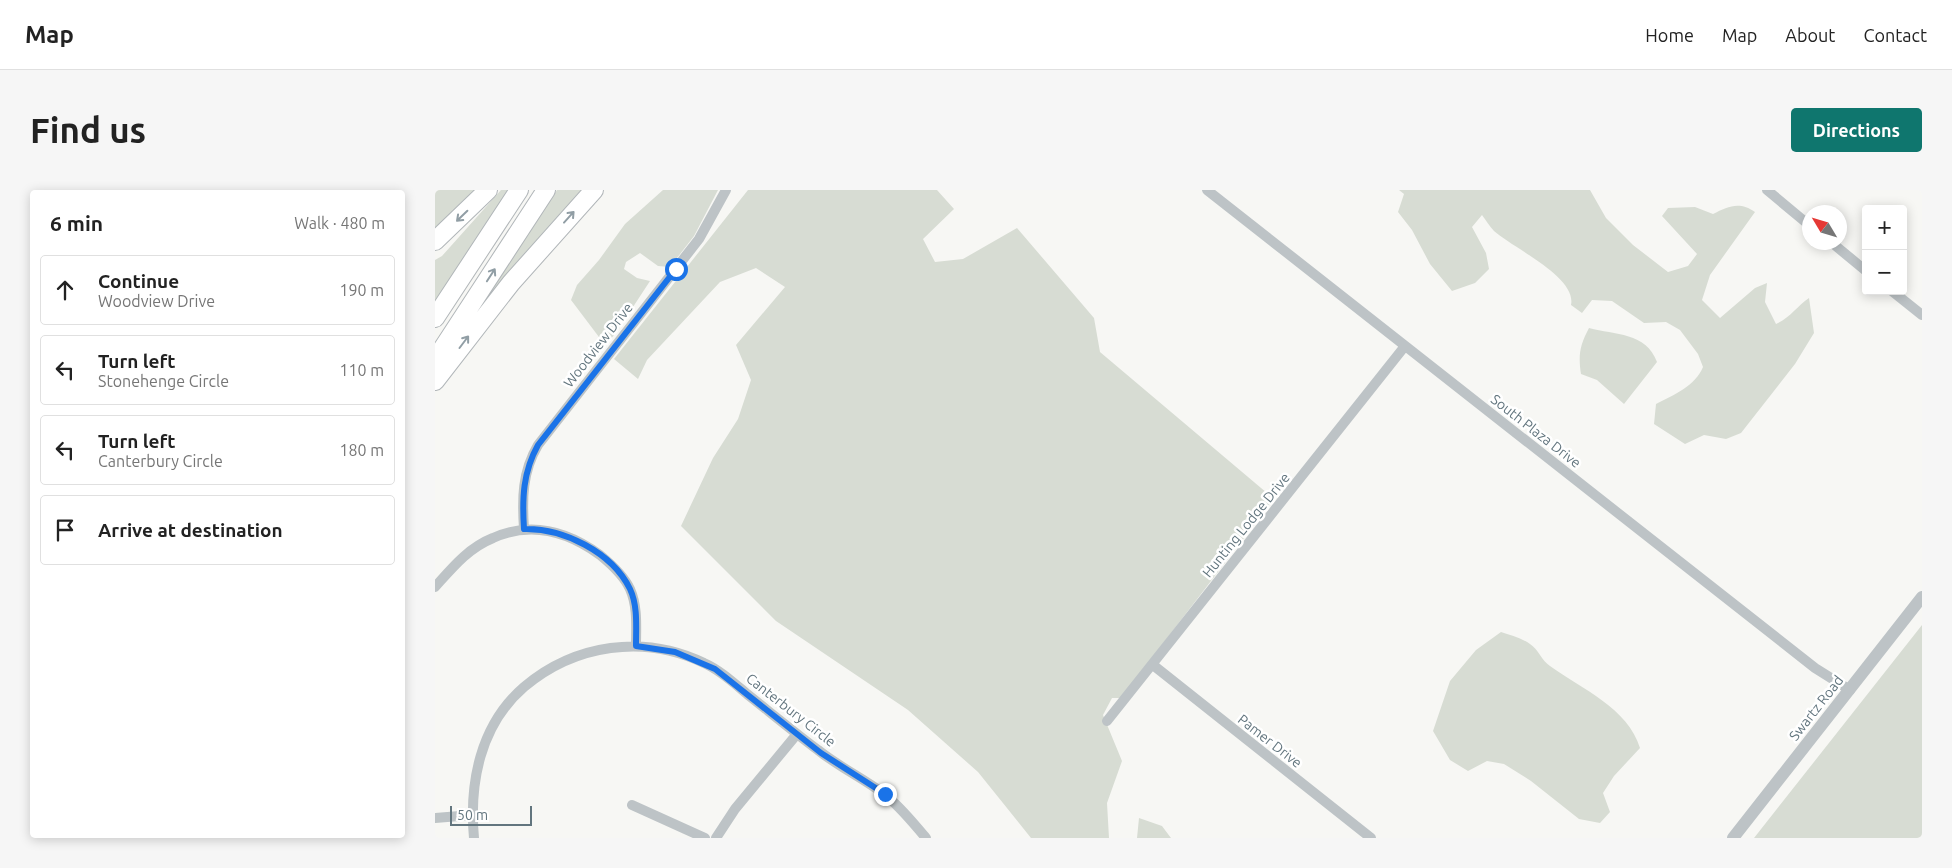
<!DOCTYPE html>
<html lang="en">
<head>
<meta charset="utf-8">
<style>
  body { margin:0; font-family:Ubuntu,sans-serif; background:#f6f6f6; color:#222 }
  .controls { position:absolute; right:15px; top:15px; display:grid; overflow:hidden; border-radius:5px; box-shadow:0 2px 12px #0003 }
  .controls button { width:45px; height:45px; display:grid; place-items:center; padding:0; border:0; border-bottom:1px solid #e0e0e0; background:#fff; color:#222; font:25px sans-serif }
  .compass { position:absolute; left:1367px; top:15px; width:45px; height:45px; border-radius:50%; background:#fff; box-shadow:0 2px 12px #0003; rotate:308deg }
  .scale { position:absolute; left:15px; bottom:12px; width:82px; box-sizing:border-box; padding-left:5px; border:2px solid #62757e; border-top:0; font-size:14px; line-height:18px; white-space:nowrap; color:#62757e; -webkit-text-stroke:4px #fff; paint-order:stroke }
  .stop { position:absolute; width:15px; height:15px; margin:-11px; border:4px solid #1a73e8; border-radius:50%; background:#fff }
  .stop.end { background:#1a73e8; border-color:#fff; box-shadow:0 1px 5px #0008 }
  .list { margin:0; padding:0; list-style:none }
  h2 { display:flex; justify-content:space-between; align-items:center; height:65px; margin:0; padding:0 20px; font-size:21px }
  h2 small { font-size:16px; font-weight:400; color:#767676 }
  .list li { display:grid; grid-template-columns:32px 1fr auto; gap:15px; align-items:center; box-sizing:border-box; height:70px; margin:0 10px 10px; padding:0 10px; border:1px solid #e0e0e0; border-radius:5px }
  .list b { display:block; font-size:19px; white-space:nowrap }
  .list p { margin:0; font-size:16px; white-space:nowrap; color:#767676 }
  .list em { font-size:16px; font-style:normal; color:#767676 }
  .icon { flex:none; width:28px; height:28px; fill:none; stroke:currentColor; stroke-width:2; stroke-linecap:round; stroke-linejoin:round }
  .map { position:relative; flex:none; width:1487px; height:648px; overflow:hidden; border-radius:5px }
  header { display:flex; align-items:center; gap:30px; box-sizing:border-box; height:70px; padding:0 25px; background:#fff; border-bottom:1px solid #e0e0e0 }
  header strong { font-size:24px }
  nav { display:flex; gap:28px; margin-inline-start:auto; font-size:18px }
  .intro { display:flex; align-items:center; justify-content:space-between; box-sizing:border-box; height:120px; padding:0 30px }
  h1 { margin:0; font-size:35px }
  .button { padding:12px 22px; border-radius:5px; background:#0f766e; color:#fff; font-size:18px; font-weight:700 }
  main { display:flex; gap:30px; padding:0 30px }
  aside { flex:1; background:#fff; border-radius:5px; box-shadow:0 2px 12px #0003 }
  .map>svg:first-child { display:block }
  .green { fill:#d7dcd3 }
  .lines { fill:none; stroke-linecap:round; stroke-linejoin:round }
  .motorway-casing { stroke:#b1b6b9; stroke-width:20 }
  .minor { stroke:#bdc3c6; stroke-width:10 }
  .tertiary { stroke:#bdc3c6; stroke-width:12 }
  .motorway { stroke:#fff; stroke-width:18 }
  .oneway { stroke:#919ea5 }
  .route { stroke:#1a73e8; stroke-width:6 }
  .labels { text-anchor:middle; stroke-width:5; stroke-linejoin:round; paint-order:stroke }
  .street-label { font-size:14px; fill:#62757e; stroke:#fff }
</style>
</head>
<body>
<header>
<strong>Map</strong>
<nav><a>Home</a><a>Map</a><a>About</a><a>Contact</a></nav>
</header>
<div class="intro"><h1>Find us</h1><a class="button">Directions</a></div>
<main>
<aside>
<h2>6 min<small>Walk · 480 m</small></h2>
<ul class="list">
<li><svg class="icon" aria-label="ahead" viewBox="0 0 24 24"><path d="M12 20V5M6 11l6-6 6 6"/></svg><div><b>Continue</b><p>Woodview Drive</p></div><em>190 m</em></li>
<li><svg class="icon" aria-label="left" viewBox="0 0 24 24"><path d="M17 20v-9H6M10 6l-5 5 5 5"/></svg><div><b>Turn left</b><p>Stonehenge Circle</p></div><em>110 m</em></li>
<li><svg class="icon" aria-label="left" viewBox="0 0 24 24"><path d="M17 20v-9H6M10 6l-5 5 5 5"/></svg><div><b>Turn left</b><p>Canterbury Circle</p></div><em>180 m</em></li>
<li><svg class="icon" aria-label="arrive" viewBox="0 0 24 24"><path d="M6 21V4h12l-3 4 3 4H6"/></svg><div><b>Arrive at destination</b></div></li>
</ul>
</aside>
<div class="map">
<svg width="1487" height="648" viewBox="0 0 1487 648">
  <rect width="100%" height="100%" fill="#f7f7f4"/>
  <path class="green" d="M0,0H43L0,44Z
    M66,0H79L0,118V70L7,66Z
    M122,0H154L39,131L35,127Z
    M228,0H283L259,46L235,77L223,76L205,63L191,72L189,79L202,88L215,91L181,143L170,155L136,110L142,95L164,70L190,34Z
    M313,0H502L519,19L488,49L500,72L528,69L582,38L659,128L665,162L839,309L686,508H677L668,525L687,571L672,613L674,648H596L543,582L473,520L341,431L246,336L278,268L303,229L316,190L301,155L350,97L321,78L285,92L212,170L203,189L179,169Z
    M964,0H1155L1171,28L1198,55L1233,82L1253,76L1262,64L1227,26L1233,18L1260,17L1278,24C1293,16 1305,11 1320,22L1275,85L1267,110L1285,128L1320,98L1332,93L1330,112L1341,134C1355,128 1362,116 1374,108L1379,143L1360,174L1306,243L1291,249L1269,245L1250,254L1219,234L1221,214C1239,205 1260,196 1268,177L1263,164L1245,140L1231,132L1209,133L1177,111L1157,110L1147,123L1136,115C1142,87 1078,58 1059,41C1054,36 1051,30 1047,25L1037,37L1051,63L1054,79L1040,93L1017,101L995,74L977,40L963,22L969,4Z
    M1154,138C1180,145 1211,142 1222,172L1189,214L1162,190L1146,184C1143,165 1145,155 1154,138Z
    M1487,435V648H1319Z
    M1066,442C1075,445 1087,448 1095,454C1103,459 1107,471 1115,476C1147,499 1193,518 1205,558L1179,586L1168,603L1175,622L1165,633L1144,629L1096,591L1069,574L1052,571L1033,581L1015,570L998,541L1015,491L1041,460Z
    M704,628L727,636L736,648H702Z"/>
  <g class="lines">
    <defs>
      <path id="motorway" d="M0,51L53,0
        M0,128L84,0
        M0,170L111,0
        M0,191L76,93L159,0"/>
    </defs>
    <use href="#motorway" class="motorway-casing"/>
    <path class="minor" d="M772,0L1380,478L1415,500
      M1332,0L1374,35
      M1396,52L1431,81
      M1457,101L1487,125
      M89,339C87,309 87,282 103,255L264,49L291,0
      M0,397C17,378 33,358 58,348C96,331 132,341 165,365C176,374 189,386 195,399C203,417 201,437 201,456
      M718,475L936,648
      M672,531L970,156
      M197,615L270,648
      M0,628L37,625
      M39,648C34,593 45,535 89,497C140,454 209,444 269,473C285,480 299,493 312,504C336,523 359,542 383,560C404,577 428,588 449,604C465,616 478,633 491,648
      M281,648L300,619L362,544"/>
    <path class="tertiary" d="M1298,648L1487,407"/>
    <use href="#motorway" class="motorway"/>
  </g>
  <defs><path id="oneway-shaft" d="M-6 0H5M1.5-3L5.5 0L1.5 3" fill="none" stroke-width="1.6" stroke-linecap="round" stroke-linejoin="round" transform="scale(1.25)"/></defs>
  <g class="oneway">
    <use href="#oneway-shaft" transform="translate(27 26) rotate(136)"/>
    <use href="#oneway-shaft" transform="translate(134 27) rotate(-48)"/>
    <use href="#oneway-shaft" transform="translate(56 85) rotate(-57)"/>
    <use href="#oneway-shaft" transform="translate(29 152) rotate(-53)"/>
  </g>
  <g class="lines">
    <path class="route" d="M241,79L103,255C88,282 87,308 89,339C128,338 177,362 195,399C203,416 201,437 201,456L240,462L280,479L386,563L450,604"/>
  </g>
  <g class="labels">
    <g class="street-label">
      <text transform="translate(163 155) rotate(-52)" y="5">Woodview Drive</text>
      <text transform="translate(1101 241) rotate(38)" y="5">South Plaza Drive</text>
      <text transform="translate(811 335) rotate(-51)" y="5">Hunting Lodge Drive</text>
      <text transform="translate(1381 518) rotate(-52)" y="5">Swartz Road</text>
      <text transform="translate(356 520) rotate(38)" y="5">Canterbury Circle</text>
      <text transform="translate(835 551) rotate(38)" y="5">Pamer Drive</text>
    </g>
  </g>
</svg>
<div class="controls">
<button>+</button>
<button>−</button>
</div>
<svg class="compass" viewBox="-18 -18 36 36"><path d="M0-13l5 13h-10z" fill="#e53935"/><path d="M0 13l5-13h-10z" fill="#767676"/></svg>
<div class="scale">50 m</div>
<div class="stop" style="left:241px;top:79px"></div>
<div class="stop end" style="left:450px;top:604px"></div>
</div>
</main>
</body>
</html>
